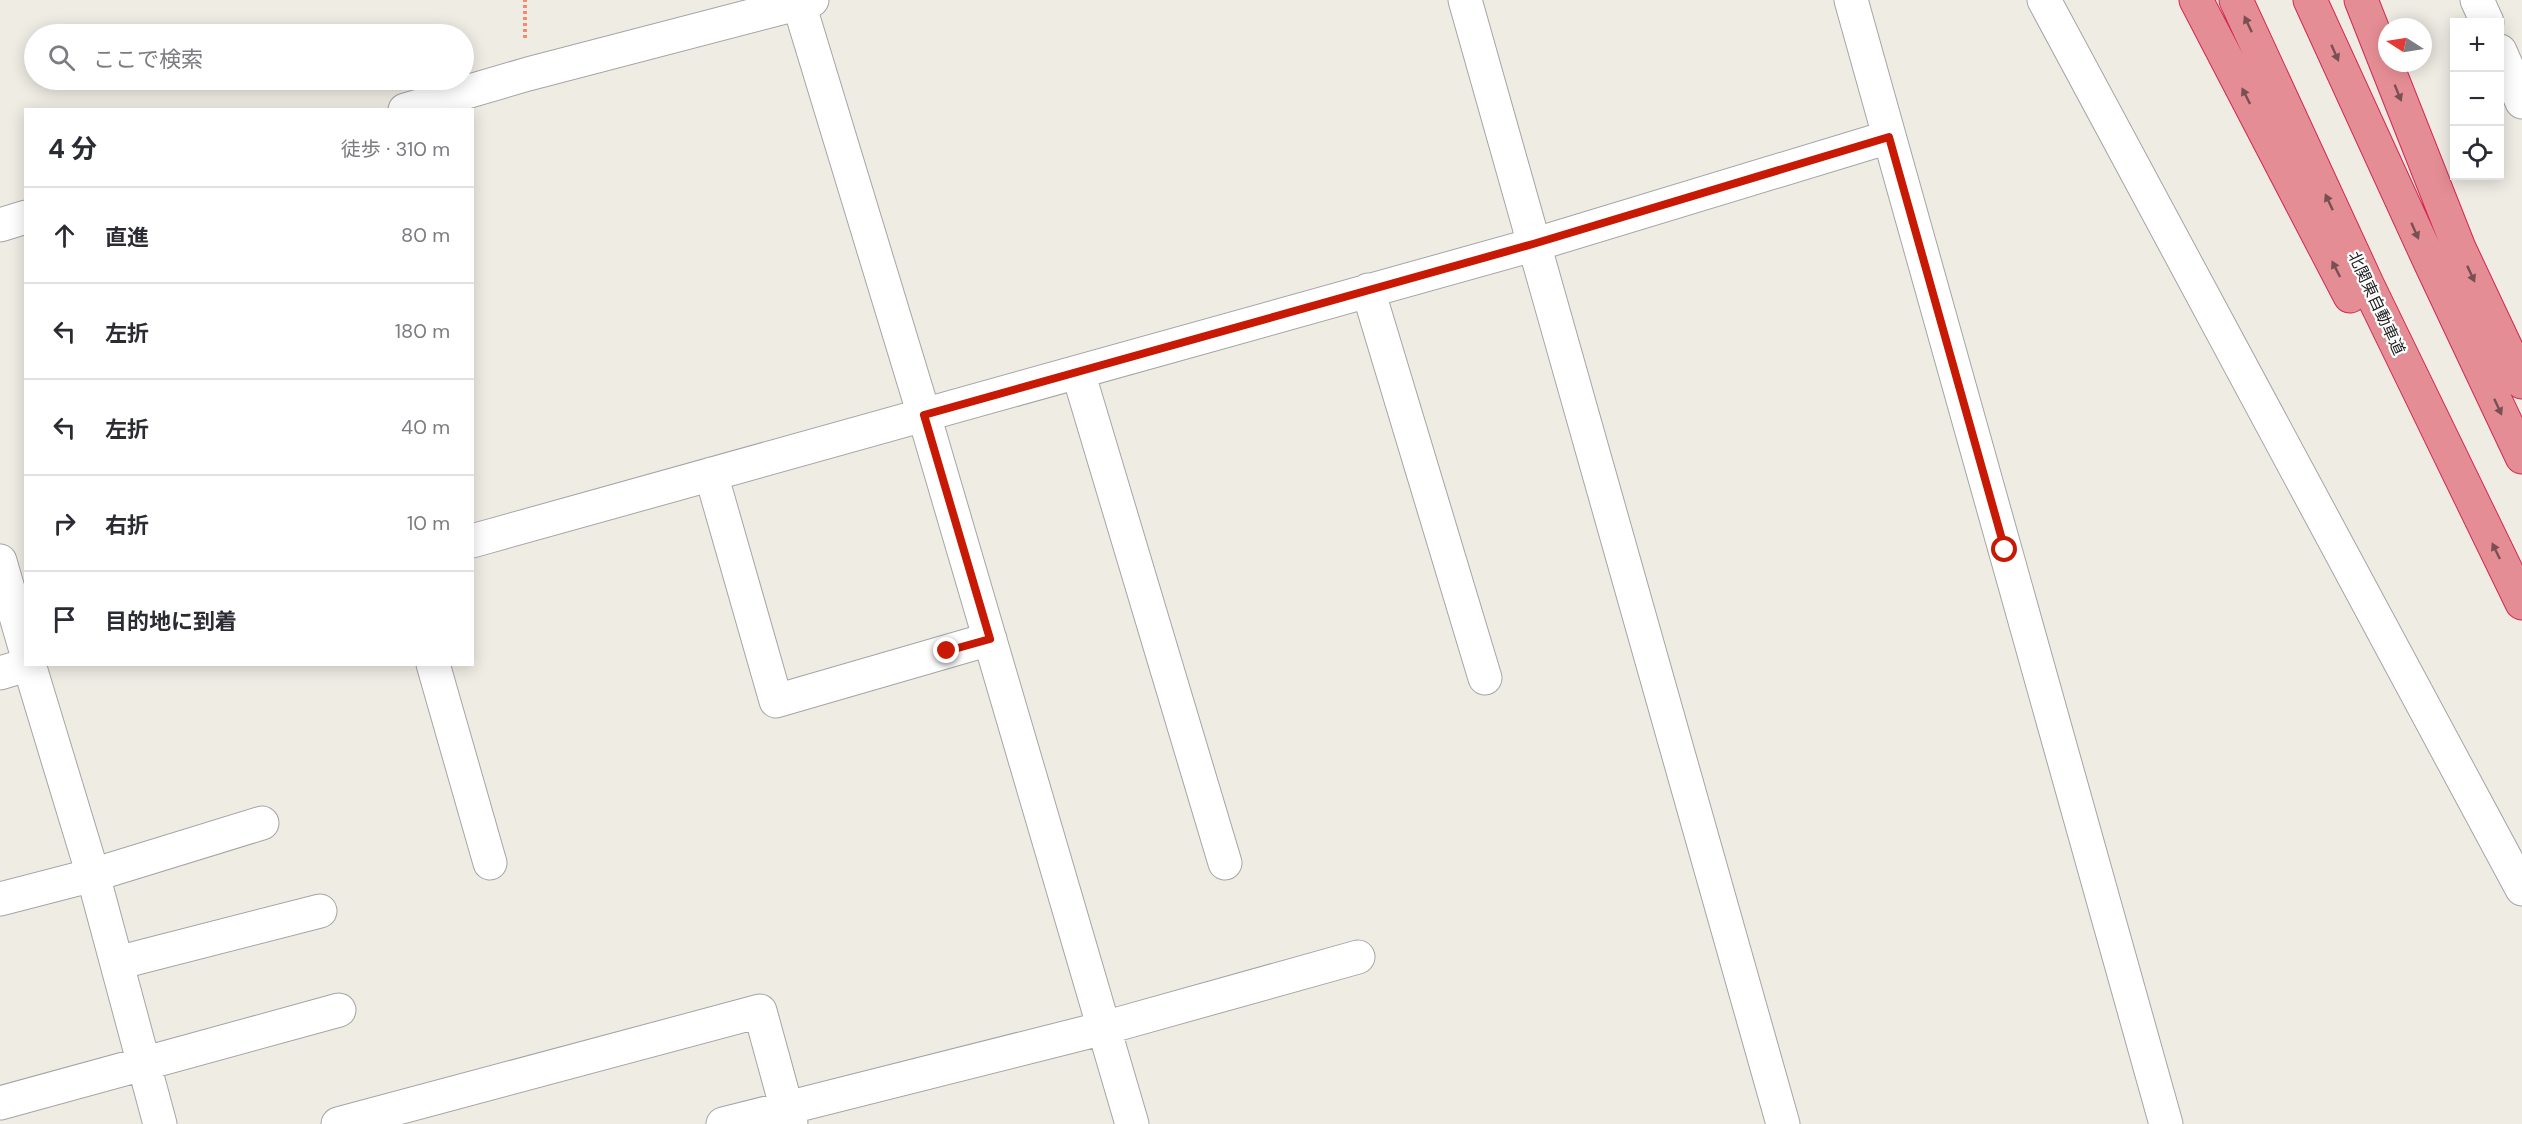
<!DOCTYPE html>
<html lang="ja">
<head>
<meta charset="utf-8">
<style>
  body { margin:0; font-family:"DM Sans","Noto Sans JP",sans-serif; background:#f7f7f7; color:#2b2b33 }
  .controls { position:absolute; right:18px; top:18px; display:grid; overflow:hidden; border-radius:0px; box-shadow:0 3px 15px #0003 }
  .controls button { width:54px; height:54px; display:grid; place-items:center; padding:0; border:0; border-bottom:2px solid #e1e1e2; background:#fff; color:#2b2b33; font:30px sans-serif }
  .compass { position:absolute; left:2378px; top:18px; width:54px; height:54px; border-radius:50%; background:#fff; box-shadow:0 3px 15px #0003; rotate:282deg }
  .stop { position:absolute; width:18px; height:18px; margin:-14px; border:4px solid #c81904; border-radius:50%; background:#fff }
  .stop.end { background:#c81904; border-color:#fff; box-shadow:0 2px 6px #0008 }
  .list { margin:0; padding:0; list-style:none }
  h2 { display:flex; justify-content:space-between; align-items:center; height:78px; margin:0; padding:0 24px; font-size:26px }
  h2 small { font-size:20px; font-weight:400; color:#7c7c81 }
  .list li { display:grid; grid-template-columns:39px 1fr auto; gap:18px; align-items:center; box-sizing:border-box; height:96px; padding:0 24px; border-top:2px solid #e1e1e2 }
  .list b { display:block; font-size:22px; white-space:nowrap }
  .list em { font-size:20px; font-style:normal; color:#7c7c81 }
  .icon { flex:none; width:33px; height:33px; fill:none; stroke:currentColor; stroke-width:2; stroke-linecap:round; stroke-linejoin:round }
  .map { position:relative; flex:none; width:2522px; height:1124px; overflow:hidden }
  .search { position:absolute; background:#fff; box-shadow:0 3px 15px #0003; left:24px; top:24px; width:450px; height:66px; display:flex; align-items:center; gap:15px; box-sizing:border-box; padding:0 21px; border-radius:33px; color:#7c7c81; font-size:22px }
  .panel { position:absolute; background:#fff; box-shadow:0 3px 15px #0003; left:24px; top:108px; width:450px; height:558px; border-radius:0px }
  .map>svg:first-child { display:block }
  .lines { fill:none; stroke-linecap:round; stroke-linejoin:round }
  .minor-casing { stroke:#a5a5a5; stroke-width:35 }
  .highway-casing { stroke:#d62751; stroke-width:35 }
  .path { stroke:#f78a6d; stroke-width:4; stroke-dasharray:3 3; stroke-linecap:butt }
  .minor { stroke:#fff; stroke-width:33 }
  .highway { stroke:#e58d94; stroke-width:33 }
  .oneway { fill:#785053 }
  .route { stroke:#c81904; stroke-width:8 }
  .labels { text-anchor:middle; stroke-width:4.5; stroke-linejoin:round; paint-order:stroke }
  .street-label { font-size:16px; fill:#1e1e1e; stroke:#fff }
</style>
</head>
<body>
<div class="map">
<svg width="2522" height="1124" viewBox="0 0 2522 1124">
  <rect width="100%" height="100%" fill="#efece4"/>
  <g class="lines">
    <defs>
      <path id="minor" d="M1465,0L1783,1124
        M1851,0L2166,1124
        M2044,0L2522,889
        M2477,0L2487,22
        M799,4L924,415L1132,1124
        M2500,51L2522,102
        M405,110L528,74L812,0
        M0,225L26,217
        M1368,290L1485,678
        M1078,372L1225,863
        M711,474L776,701L990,639
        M472,541L1533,245L1889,137
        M0,561L26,651
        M29,664L93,875L160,1124
        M433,664L490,863
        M0,673L30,664
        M0,899L93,875L262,823
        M117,963L320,911
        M0,1103L339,1010
        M338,1124L760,1011L791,1124
        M723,1124L1104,1028L1358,957"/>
      <path id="highway" d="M2196,0L2350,296
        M2236,0L2368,286L2522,603
        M2310,0L2430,262L2522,457
        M2361,0L2459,248L2522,382"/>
    </defs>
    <use href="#minor" class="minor-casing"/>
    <use href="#highway" class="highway-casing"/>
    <path class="path" d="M525,38V0"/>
    <use href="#minor" class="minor"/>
    <use href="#highway" class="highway"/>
  </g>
  <defs><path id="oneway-solid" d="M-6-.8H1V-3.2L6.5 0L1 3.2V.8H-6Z" transform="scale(1.5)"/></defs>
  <g class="oneway">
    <use href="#oneway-solid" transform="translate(2248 24) rotate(-115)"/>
    <use href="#oneway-solid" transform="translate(2335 53) rotate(66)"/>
    <use href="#oneway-solid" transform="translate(2398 93) rotate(68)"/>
    <use href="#oneway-solid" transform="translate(2246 96) rotate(-117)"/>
    <use href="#oneway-solid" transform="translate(2329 202) rotate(-115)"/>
    <use href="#oneway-solid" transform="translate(2415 231) rotate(66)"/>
    <use href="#oneway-solid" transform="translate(2336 269) rotate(-117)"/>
    <use href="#oneway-solid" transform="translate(2471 274) rotate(65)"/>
    <use href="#oneway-solid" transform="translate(2498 407) rotate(65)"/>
    <use href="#oneway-solid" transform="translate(2496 551) rotate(-116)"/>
  </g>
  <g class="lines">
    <path class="route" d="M947,651L990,639L924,415L1533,244L1889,137L2005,550"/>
  </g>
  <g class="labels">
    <g class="street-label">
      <text transform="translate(2377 303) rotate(65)" y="6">北関東自動車道</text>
    </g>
  </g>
</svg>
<div class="controls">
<button>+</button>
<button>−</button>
<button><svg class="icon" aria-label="locate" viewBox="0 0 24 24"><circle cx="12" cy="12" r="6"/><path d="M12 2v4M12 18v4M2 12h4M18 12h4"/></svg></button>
</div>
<svg class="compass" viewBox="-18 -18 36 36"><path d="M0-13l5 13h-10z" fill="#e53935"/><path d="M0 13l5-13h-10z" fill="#7c7c81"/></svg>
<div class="stop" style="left:2005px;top:550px"></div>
<div class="stop end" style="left:947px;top:651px"></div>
<div class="search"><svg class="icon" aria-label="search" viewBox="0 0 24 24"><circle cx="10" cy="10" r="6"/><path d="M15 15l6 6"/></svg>ここで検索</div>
<section class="panel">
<h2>4 分<small>徒歩 · 310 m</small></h2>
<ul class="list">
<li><svg class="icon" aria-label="ahead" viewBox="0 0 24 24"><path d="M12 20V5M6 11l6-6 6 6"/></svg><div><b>直進</b></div><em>80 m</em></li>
<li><svg class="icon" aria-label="left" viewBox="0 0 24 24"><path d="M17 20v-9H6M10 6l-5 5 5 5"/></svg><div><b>左折</b></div><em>180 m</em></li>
<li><svg class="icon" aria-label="left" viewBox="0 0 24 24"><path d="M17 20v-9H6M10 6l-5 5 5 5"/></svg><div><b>左折</b></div><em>40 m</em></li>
<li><svg class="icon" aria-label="right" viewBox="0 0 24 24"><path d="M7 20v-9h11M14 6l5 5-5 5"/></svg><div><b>右折</b></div><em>10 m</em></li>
<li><svg class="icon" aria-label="arrive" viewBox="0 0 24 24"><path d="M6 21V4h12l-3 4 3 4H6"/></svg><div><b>目的地に到着</b></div></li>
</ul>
</section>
</div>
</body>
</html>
